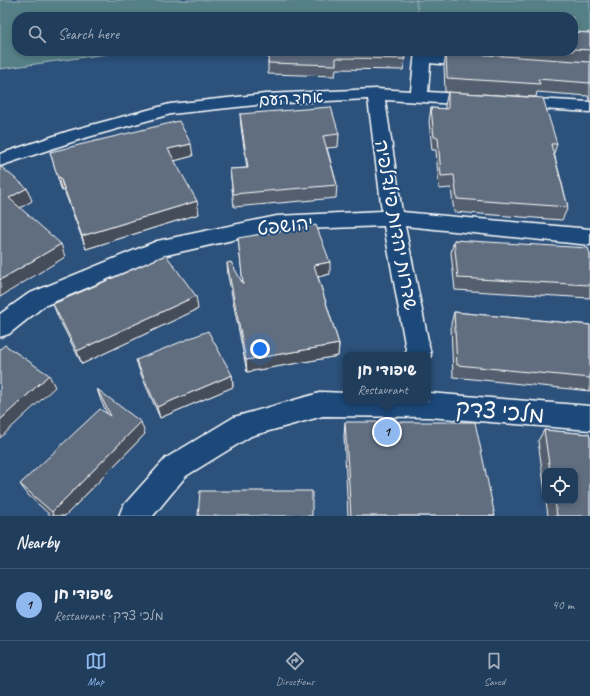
<!DOCTYPE html>
<html lang="en">
<head>
<meta charset="utf-8">
<style>
  body { margin:0; font-family:Caveat,"Playpen Sans Hebrew",sans-serif; background:#2d4865; color:#f1f3f6 }
  .controls { position:absolute; right:12px; bottom:12px; display:grid; overflow:hidden; border-radius:8px; box-shadow:0 2px 6px #0003 }
  .controls button { width:36px; height:36px; display:grid; place-items:center; padding:0; border:0; border-bottom:1px solid #3e5672; background:#213d5c; color:#f1f3f6; font:20px sans-serif }
  .you { position:absolute; left:260px; top:349px; width:14px; height:14px; margin:-10px; border:3px solid #fff; border-radius:50%; background:#1a73e8; box-shadow:0 0 0 6px #1a73e833 }
  .badge { display:grid; place-items:center; width:26px; height:26px; border-radius:50%; background:#90b9f0; color:#111; font-size:13px; font-weight:700 }
  .pin { position:absolute; translate:-50% -50%; border:2px solid #fff; box-shadow:0 1px 4px #0006 }
  .popup { position:absolute; left:343px; top:352px; width:88px; height:52px; box-sizing:border-box; display:grid; place-content:center; border-radius:8px; background:#213d5c; filter:drop-shadow(0 1px 3px #0005); font-size:13px; white-space:nowrap; color:#a2aebb }
  .popup b { font-size:15px; color:#f1f3f6 }
  .popup::after { content:''; position:absolute; left:50%; top:100%; margin-left:-8px; border:8px solid transparent; border-top-color:#213d5c }
  .list { margin:0; padding:0; list-style:none }
  h2 { display:flex; justify-content:space-between; align-items:center; height:52px; margin:0; padding:0 16px; font-size:17px }
  h2 small { font-size:13px; font-weight:400; color:#a2aebb }
  .list li { display:grid; grid-template-columns:26px 1fr auto; gap:12px; align-items:center; box-sizing:border-box; height:72px; padding:0 16px; border-top:1px solid #3e5672 }
  .list b { display:block; font-size:15px; white-space:nowrap }
  .list p { margin:0; font-size:13px; white-space:nowrap; color:#a2aebb }
  .list em { font-size:13px; font-style:normal; color:#a2aebb }
  .icon { flex:none; width:22px; height:22px; fill:none; stroke:currentColor; stroke-width:2; stroke-linecap:round; stroke-linejoin:round }
  .map { position:relative; flex:none; width:590px; height:516px; overflow:hidden }
  .search { position:absolute; background:#213d5c; box-shadow:0 2px 6px #0003; left:12px; right:12px; top:12px; height:44px; display:flex; align-items:center; gap:10px; box-sizing:border-box; padding:0 14px; border-radius:16px; color:#a2aebb; font-size:15px }
  .sheet { height:124px; background:#213d5c }
  nav { display:flex; justify-content:space-around; align-items:center; box-sizing:border-box; height:56px; border-top:1px solid #3e5672; background:#213d5c; font-size:11px; color:#a2aebb }
  nav a { display:grid; justify-items:center; gap:2px }
  nav .on { color:#90b9f0 }
  .map>svg:first-child { display:block }
  .green { fill:#578087; stroke:#abc0c3 }
  .lines { fill:none; stroke-linecap:round; stroke-linejoin:round }
  .pedestrian-casing { stroke:#fff; stroke-width:3 }
  .minor-casing { stroke:#fff; stroke-width:3 }
  .path { stroke:#fff; stroke-width:2; stroke-dasharray:0.5 2; stroke-linecap:butt }
  .pedestrian { fill:#1f4a7a; fill-rule:evenodd }
  .minor { fill:#1f4a7a; fill-rule:evenodd }
  .wall { fill:#535f6e; stroke:#fff }
  .shaded-wall { fill:#444d5a; stroke:#fff }
  .building { fill:#616e80; stroke:#fff }
  .labels { text-anchor:middle; stroke-width:4; stroke-linejoin:round; paint-order:stroke }
  .far-street-label { font-size:16px; fill:#fff; stroke:#1f4a7a }
  .street-label { font-size:19px; fill:#fff; stroke:#1f4a7a }
  .near-street-label { font-size:23px; fill:#fff; stroke:#1f4a7a }
</style>
</head>
<body>
<div class="map">
<svg width="590" height="516" viewBox="0 0 590 516">
  <rect width="100%" height="100%" fill="#2c517b"/>
  <filter id="ink" filterUnits="userSpaceOnUse"><feTurbulence type="fractalNoise" baseFrequency=".025" numOctaves="2"/><feDisplacementMap in="SourceGraphic" scale="8" xChannelSelector="R" yChannelSelector="G"/><feConvolveMatrix kernelMatrix="1 2 1 2 8 2 1 2 1" color-interpolation-filters="sRGB"/></filter>
  <g filter="url(#ink)">
    <path class="green" d="M0,0H590V38L573,37V17H17V51H128L0,69Z"/>
    <g class="lines">
      <defs>
        <path id="pedestrian" d="M423,54L474,57L479,59L482,62L479,65L474,67L418,62L415,59L418,56Z"/>
        <path id="minor" d="M415,51H431L428,92L477,95L483,96L486,100L483,104L477,105L385,100L402,212L590,229V245L405,226L431,355L428,362V355H407L384,226L277,230L162,256L44,306L9,334L0,337V314L28,294L157,241L277,216L382,211L368,99L265,104L171,114L81,139L0,166V154L69,131L170,104L265,94L376,89L411,91Z
          M515,98L590,102V112L509,107L506,103L509,99Z
          M323,392L346,393V401H428L429,393L590,406V430L429,417L323,416L251,436L186,476L153,516H119L123,506L166,458L234,417Z"/>
      </defs>
      <use href="#pedestrian" class="pedestrian-casing"/>
      <use href="#minor" class="minor-casing"/>
      <path class="path" d="M416,0L419,17"/>
      <use href="#pedestrian" class="pedestrian"/>
      <use href="#minor" class="minor"/>
    </g>
    <path class="wall" d="M573,32L590,33V101L589,100L588,96L537,92L536,97L445,92L444,65L446,54H443V51H573Z
      M270,51L405,59L403,70L336,69L335,76L268,74V63Z
      M448,92L557,144L554,153L568,207L562,220L454,212L451,188L439,189L436,150H432L429,121L431,108L445,109V105Z
      M240,114L339,134L338,147L327,148L337,185L336,198L234,207L230,169L247,168L241,127Z
      M50,152L193,156L174,161L199,214L86,249L64,190L62,191Z
      M238,238L330,274L318,277L339,344L338,356L247,372L228,276L227,263L243,283Z
      M454,240L590,254V298L455,290L451,253Z
      M53,304L198,309L82,364L58,317Z
      M454,312L590,325V391L453,377L451,324Z
      M136,360L232,375L233,387L160,418L140,372Z
      M97,389L145,434L65,516H51L28,495L20,484L108,415L101,401Z
      M345,422L495,516H348L344,436Z
      M544,430L589,434L590,437V516H548L546,501H575V471H545V492L538,441Z"/>
    <path class="shaded-wall" d="M191,144L193,156L170,162L168,149Z
      M60,177L64,190L62,191L58,178Z
      M27,188L32,201L15,211L9,198Z
      M197,201L199,214L86,249L82,236Z
      M61,244L65,257L0,297V280Z
      M330,262V274L313,278L314,265Z
      M196,296L198,309L82,364L77,351Z
      M339,344L338,356L247,372L246,360Z
      M49,375L55,387L0,438V420Z
      M232,375L233,387L160,418L157,407Z
      M141,422L145,434L65,516H54L52,512Z"/>
    <path class="building" d="M573,32L590,33V50L573,49Z
      M270,51H404L405,59L336,58V65L268,63Z
      M446,52L590,62V83L538,79L540,84L447,78Z
      M448,92L543,98L557,144H551L568,207L457,199L454,175L441,176L438,137H434L431,108L448,109Z
      M331,107L339,134L323,136L337,185L233,194L230,169L248,168L240,114Z
      M179,121L191,144L168,149L197,201L82,236L60,177L58,178L50,152Z
      M0,166L27,188L9,198L61,244L0,280Z
      M316,225L330,262L314,265L339,344L246,360L227,263L231,262L243,284L238,238Z
      M454,240L588,248L590,254V285L458,278Z
      M166,255L196,296L77,351L53,304Z
      M454,312L590,325V378L457,365Z
      M208,331L232,375L157,407L136,360Z
      M5,345L49,375L0,420V349Z
      M97,389L141,422L52,512L20,484L100,409L111,416Z
      M345,422H475L495,516H351Z
      M544,430L589,434L590,437V516H557L555,501H575V471H550Z
      M200,491H312V516H198Z"/>
  </g>
  <g class="labels">
    <g class="far-street-label">
      <text transform="translate(291 98) rotate(-3)" y="6">אחד העם</text>
    </g>
    <g class="street-label">
      <text transform="translate(285 225) rotate(-6)" y="7">יהושפט</text>
      <text transform="translate(397 225) rotate(80)" y="7">שדרות יהדות פילדלפיה</text>
    </g>
    <g class="near-street-label">
      <text transform="translate(500 411) rotate(5)" y="8">מלכי צדק</text>
    </g>
  </g>
</svg>
<div class="controls">
<button><svg class="icon" aria-label="locate" viewBox="0 0 24 24"><circle cx="12" cy="12" r="6"/><path d="M12 2v4M12 18v4M2 12h4M18 12h4"/></svg></button>
</div>
<div class="you"></div>
<div class="pin badge" style="left:387px;top:432px">1</div>
<div class="popup"><b>שיפודי חן</b>Restaurant</div>
<div class="search"><svg class="icon" aria-label="search" viewBox="0 0 24 24"><circle cx="10" cy="10" r="6"/><path d="M15 15l6 6"/></svg>Search here</div>
</div>
<section class="sheet">
<h2>Nearby<small></small></h2>
<ul class="list">
<li><span class="badge">1</span><div><b>שיפודי חן</b><p>Restaurant · מלכי צדק</p></div><em>40 m</em></li>
</ul>
</section>
<nav>
<a class="on"><svg class="icon" aria-label="map" viewBox="0 0 24 24"><path d="M3 6l6-2 6 2 6-2v14l-6 2-6-2-6 2zM9 4v14M15 6v14"/></svg>Map</a>
<a><svg class="icon" aria-label="directions" viewBox="0 0 24 24"><path d="M12 3l9 9-9 9-9-9zM9 14v-3h6M13 9l2 2-2 2"/></svg>Directions</a>
<a><svg class="icon" aria-label="saved" viewBox="0 0 24 24"><path d="M7 4h10v16l-5-4-5 4z"/></svg>Saved</a>
</nav>
</body>
</html>
